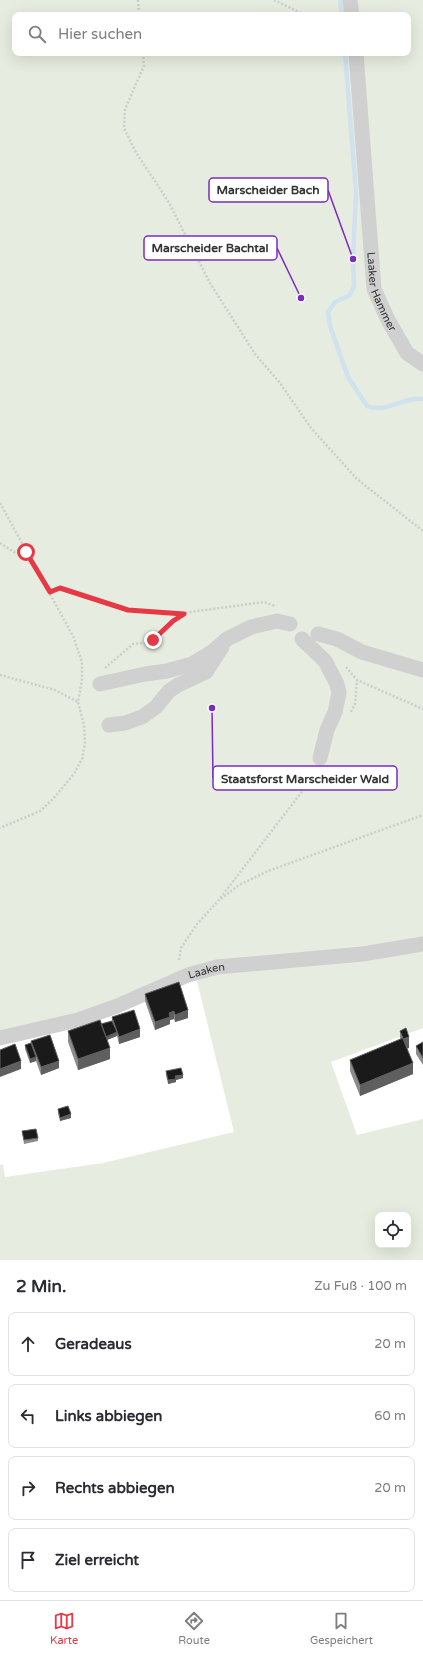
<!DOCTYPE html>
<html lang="de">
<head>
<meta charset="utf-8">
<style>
  body { margin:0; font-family:"Varela Round",sans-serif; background:#f2f2f3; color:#2b2b33 }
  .controls { position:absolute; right:12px; bottom:12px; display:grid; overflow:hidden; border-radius:8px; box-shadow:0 4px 16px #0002 }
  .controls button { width:36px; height:36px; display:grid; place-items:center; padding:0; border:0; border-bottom:1px solid #e1e1e2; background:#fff; color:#2b2b33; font:20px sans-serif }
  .stop { position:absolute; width:12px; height:12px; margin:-9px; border:3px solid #e63946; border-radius:50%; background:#fff }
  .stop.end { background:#e63946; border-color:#fff; box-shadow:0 1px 4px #0008 }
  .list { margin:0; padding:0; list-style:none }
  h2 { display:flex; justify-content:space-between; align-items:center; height:52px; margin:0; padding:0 16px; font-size:17px }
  h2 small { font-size:13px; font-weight:400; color:#7c7c81 }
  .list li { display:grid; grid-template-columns:26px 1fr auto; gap:12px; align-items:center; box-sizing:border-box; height:64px; margin:0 8px 8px; padding:0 8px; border:1px solid #e1e1e2; border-radius:8px }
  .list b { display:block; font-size:15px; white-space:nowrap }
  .list em { font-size:13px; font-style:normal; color:#7c7c81 }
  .icon { flex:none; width:22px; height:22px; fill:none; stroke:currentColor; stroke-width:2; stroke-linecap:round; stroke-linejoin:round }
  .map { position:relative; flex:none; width:423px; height:1260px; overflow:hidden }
  .search { position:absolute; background:#fff; box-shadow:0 4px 16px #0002; left:12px; right:12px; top:12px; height:44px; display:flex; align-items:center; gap:10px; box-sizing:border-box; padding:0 14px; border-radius:8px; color:#7c7c81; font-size:15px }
  .sheet { height:340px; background:#fff }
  nav { display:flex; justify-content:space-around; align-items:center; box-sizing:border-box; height:56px; border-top:1px solid #e1e1e2; background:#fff; font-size:11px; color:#7c7c81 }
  nav a { display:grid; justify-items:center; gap:2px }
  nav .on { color:#e63946 }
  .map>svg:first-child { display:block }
  .green { fill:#e6ecdf; fill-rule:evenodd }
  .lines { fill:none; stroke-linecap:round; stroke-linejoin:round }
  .stream { stroke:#cfe2ee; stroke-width:4.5 }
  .path { stroke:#cdcdcd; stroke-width:2.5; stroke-dasharray:2 2; stroke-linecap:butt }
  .minor { stroke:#d0d0d0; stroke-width:15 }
  .wall { fill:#8c8c8c }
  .shaded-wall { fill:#5f5f5f }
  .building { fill:#1a1a1a; stroke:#5f5f5f }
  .route { stroke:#e63946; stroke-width:5 }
  .labels { text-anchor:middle; stroke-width:4; stroke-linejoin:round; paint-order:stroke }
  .street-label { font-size:11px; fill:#333; stroke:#fff }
  .leader { fill:none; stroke:#7b2cbf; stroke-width:1.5 }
  .callout-dot { fill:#7b2cbf; stroke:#fff; stroke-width:1.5 }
  .callout { fill:#fff; stroke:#7b2cbf; stroke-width:1.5 }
  .callout-label { font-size:12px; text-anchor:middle; font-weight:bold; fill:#333 }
</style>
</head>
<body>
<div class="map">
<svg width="423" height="1260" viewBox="0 0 423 1260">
  <rect width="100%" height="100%" fill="#fff"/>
  <path class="green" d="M0,0H423V1028L331,1062L357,1135L423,1119V1260H0V1165L3,1164L5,1177L103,1163L234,1132L196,977L0,1037ZM15,15H408V53H15ZM378,1215H408V1245H378Z"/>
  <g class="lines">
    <path class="stream" d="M340,0L342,15
      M345,53L356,192L353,259L354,286L350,295L335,302L328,312L330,326L348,377L367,406C386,414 404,396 423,399"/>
    <path class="path" d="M138,0L139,15
      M274,0L305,15
      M143,53L144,66L125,109L124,128L135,151L168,201L210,283L255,354L280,383L311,428L357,479L423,531
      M0,503L73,636L82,662V680L78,702L84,725L85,743L82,759L74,774L53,799L40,811L0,828
      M0,543L14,552H26
      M50,592L60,588L129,610L176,614L264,602L275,606
      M346,667L357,680L423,709
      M105,668L133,644L144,643L153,640L173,621L183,614
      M0,675L55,690L78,702
      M351,712L355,704L357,680
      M221,899L239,885L268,871L423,815
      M179,960L181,948L197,924L218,901L317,772"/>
    <g class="minor">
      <path d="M350,0L352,15"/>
      <path id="s1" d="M356,53L374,289L388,320L407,353L423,364"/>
      <path d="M318,634L337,639L362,652L423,670"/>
      <path d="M302,639L325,661L337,684L339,693L335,712L327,730L320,758"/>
      <path d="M100,684L145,674L167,671L192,664L212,652L227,639L251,627L277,621L290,624"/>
      <path d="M109,725L125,723L142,717L156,707L169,691L178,685L206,672L222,647"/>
      <path id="s2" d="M0,1038L78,1020L117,1006L188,975L217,967L363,954L423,944"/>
    </g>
  </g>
  <path class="wall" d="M145,994L188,1018L175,1022L174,1019L170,1020V1024L155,1030L145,1001Z
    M112,1017L140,1037L119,1044L117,1036L107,1040L110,1059L78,1070L68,1042V1031L101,1024L112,1021Z
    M400,1031L409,1048H407L413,1074L360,1096L350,1071V1060L400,1040Z
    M31,1041L59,1068L41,1075L36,1061L30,1063L25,1049V1045H31Z
    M423,1042V1065L416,1054V1046Z
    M166,1071L183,1078L176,1080V1082L168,1084L166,1075Z
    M58,1109L71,1118L60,1121L58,1113Z
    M22,1131L38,1138V1141L24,1144Z"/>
  <path class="shaded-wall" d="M188,1010V1018L175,1022V1015Z
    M174,1011V1019L170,1020V1024L155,1030V1022L169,1013Z
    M140,1029V1037L119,1044V1037Z
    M117,1032V1036L104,1041V1038Z
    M409,1037V1048L403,1050V1039Z
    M110,1048V1059L78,1070V1059Z
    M36,1057V1061L30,1063V1059Z
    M21,1061V1069L0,1077V1069Z
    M59,1061V1068L41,1075V1067Z
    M413,1063V1074L360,1096V1085Z
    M183,1075V1078L176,1080V1082L168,1084V1080L175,1076Z
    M71,1114V1118L60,1121V1118Z"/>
  <path class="building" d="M179,982L188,1010L175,1015L174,1011L169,1013L170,1017L155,1022L145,994Z
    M134,1010L140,1029L119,1037L112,1017Z
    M100,1020L110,1048L78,1059L68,1031Z
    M112,1021L117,1032L106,1037L101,1024Z
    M406,1028L409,1037L403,1039L413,1063L360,1085L350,1060L403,1038L400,1031Z
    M50,1035L59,1061L41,1067L31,1041Z
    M423,1042V1058L416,1046Z
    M31,1043L36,1057L30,1059L25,1045Z
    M15,1044L21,1061L0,1069V1050Z
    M181,1068L183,1075L175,1076L176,1079L168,1080L166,1071Z
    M68,1106L71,1114L60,1118L58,1109Z
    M36,1129L38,1138L24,1140L22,1131Z"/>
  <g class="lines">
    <path class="route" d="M26,552L50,592L60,588L128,610L184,614L173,621L153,640"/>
  </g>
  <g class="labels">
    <g class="street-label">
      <text dy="4" stroke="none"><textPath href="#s1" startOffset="241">Laaker Hammer</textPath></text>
      <text dy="4" stroke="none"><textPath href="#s2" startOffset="218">Laaken</textPath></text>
    </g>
  </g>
  <path class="leader" d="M353 259L328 190M301 298L277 248M212 708L213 778"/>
  <g class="callout-dot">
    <circle cx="353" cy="259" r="4"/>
    <circle cx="301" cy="298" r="4"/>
    <circle cx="212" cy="708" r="4"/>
  </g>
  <g class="callout">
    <rect x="209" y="178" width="119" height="24" rx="4"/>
    <rect x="144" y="236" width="133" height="24" rx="4"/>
    <rect x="213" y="766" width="184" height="24" rx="4"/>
  </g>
  <g class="callout-label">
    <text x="268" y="194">Marscheider Bach</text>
    <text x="210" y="252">Marscheider Bachtal</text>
    <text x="305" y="783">Staatsforst Marscheider Wald</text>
  </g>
</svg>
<div class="controls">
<button><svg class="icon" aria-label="locate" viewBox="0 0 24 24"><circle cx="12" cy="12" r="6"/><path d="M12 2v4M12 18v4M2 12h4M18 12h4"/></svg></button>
</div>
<div class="stop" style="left:26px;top:552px"></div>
<div class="stop end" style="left:153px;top:640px"></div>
<div class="search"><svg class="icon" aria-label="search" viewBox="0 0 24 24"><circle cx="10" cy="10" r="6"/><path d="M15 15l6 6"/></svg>Hier suchen</div>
</div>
<section class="sheet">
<h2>2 Min.<small>Zu Fuß · 100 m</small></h2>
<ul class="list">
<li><svg class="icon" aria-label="ahead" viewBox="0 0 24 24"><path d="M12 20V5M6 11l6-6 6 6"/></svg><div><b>Geradeaus</b></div><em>20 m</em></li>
<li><svg class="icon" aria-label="left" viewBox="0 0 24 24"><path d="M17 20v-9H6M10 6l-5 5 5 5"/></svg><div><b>Links abbiegen</b></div><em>60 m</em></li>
<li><svg class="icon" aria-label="right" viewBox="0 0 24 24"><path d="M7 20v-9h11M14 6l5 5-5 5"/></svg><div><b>Rechts abbiegen</b></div><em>20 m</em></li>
<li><svg class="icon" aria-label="arrive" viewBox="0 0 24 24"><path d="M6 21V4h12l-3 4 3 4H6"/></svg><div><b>Ziel erreicht</b></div></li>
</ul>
</section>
<nav>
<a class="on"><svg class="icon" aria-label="map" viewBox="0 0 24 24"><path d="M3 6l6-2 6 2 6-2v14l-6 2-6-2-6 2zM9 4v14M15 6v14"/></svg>Karte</a>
<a><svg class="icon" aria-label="directions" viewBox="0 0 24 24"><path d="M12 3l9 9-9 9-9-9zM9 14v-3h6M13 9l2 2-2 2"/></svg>Route</a>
<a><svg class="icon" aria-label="saved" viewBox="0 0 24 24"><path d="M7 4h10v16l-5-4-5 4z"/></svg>Gespeichert</a>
</nav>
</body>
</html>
